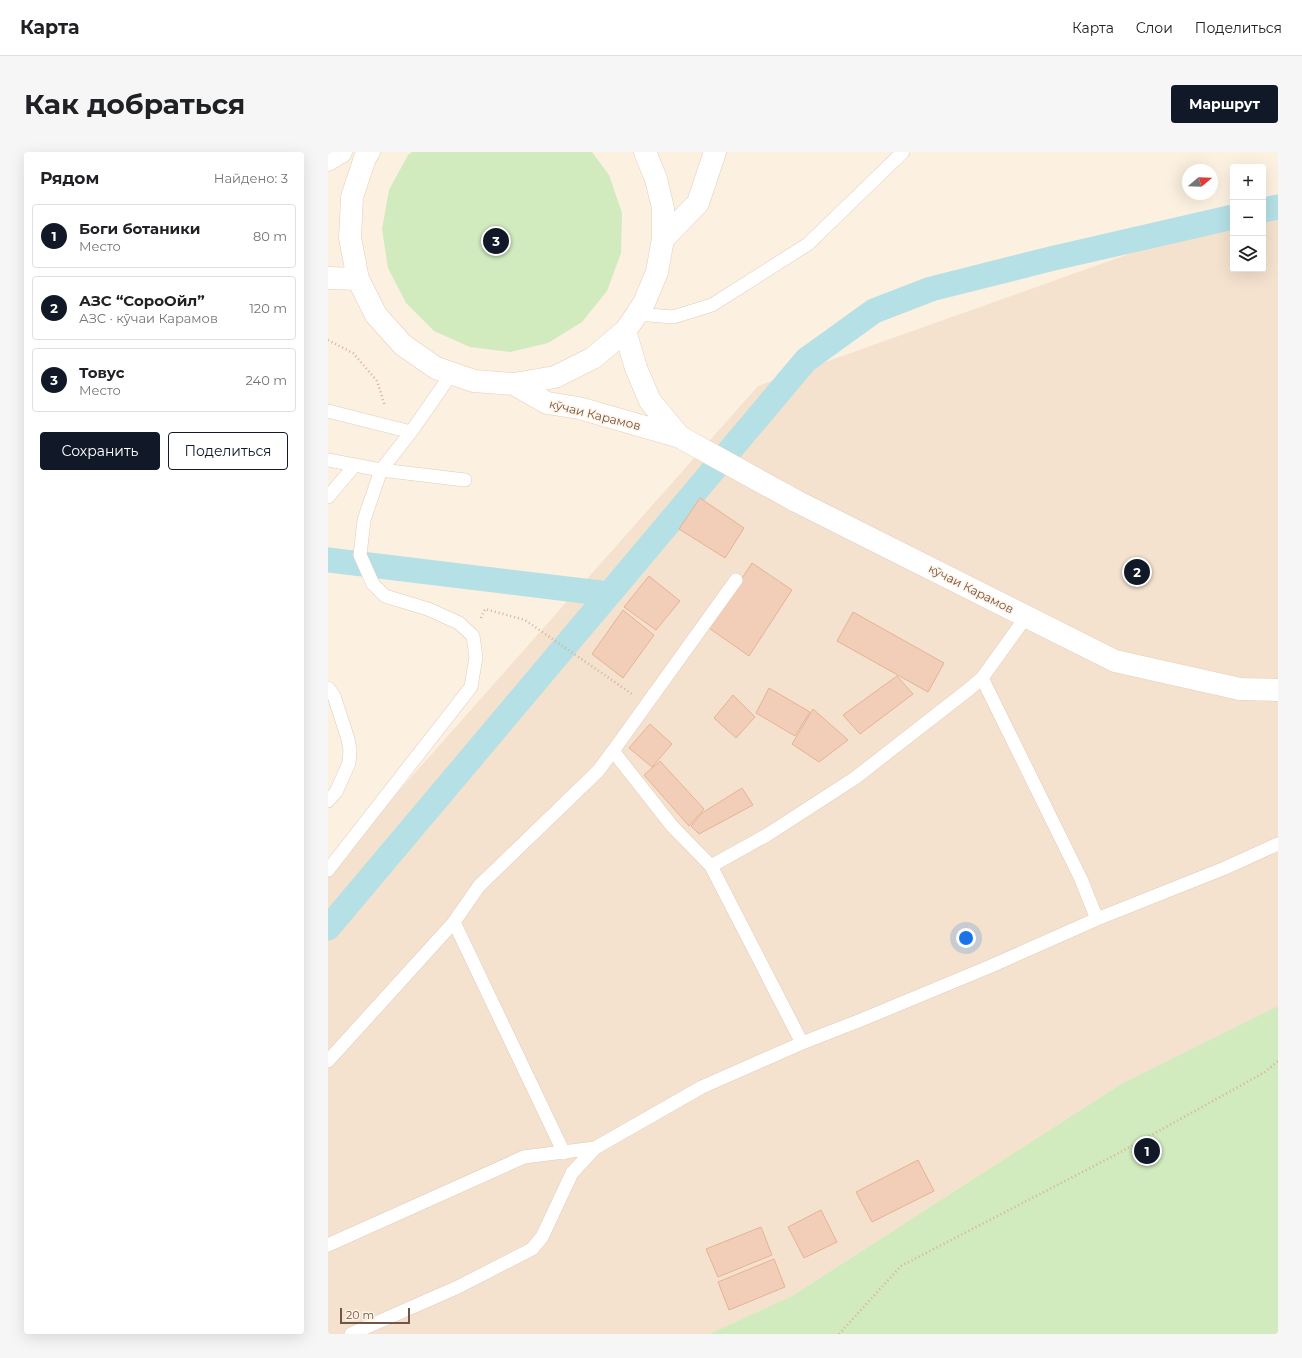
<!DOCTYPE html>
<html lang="ru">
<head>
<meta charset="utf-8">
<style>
  body { margin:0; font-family:Montserrat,sans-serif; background:#f6f6f6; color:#202124 }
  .controls { position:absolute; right:12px; top:12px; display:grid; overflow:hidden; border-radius:4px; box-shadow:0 4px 16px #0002 }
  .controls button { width:36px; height:36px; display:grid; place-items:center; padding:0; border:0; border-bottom:1px solid #e0e0e0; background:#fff; color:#202124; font:20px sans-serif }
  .compass { position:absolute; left:854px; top:12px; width:36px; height:36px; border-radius:50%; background:#fff; box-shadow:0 4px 16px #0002; rotate:71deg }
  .scale { position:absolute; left:12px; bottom:10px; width:70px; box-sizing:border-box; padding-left:4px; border:2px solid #735547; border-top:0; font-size:11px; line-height:14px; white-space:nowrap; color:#735547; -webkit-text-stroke:3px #fff4e6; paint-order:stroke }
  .you { position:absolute; left:638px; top:786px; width:14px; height:14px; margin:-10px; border:3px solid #fff; border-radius:50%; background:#1a73e8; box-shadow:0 0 0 6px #1a73e833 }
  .badge { display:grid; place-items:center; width:26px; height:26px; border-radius:50%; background:#111827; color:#fff; font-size:13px; font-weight:700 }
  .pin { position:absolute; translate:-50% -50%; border:2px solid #fff; box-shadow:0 1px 4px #0006 }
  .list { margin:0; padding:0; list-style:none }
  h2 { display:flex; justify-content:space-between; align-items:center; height:52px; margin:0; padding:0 16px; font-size:17px }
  h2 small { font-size:13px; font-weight:400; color:#757577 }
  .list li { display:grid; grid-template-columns:26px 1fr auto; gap:12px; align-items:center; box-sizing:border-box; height:64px; margin:0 8px 8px; padding:0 8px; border:1px solid #e0e0e0; border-radius:4px }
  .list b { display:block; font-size:15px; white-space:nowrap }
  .list p { margin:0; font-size:13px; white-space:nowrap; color:#757577 }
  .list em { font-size:13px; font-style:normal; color:#757577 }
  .actions { display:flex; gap:8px; padding:12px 16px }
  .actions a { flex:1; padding:9px 0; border:1px solid #111827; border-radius:4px; text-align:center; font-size:14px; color:#111827 }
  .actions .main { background:#111827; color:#fff }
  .icon { flex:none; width:22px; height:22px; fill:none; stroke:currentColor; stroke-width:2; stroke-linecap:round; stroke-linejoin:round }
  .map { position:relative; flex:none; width:950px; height:1182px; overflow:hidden; border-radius:4px }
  header { display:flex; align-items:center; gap:24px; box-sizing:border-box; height:56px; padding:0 20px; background:#fff; border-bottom:1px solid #e0e0e0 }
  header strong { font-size:19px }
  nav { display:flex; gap:22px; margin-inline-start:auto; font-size:14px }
  .intro { display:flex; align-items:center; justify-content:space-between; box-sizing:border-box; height:96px; padding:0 24px }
  h1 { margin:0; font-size:28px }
  .button { padding:10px 18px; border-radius:4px; background:#111827; color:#fff; font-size:14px; font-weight:700 }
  main { display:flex; gap:24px; padding:0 24px }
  aside { flex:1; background:#fff; border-radius:4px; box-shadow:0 4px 16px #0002 }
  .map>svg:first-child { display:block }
  .residential { fill:#f4e2ce }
  .green { fill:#d1eabe }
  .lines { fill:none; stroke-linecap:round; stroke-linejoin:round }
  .canal { stroke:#b4e0e6; stroke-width:25 }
  .building { fill:#f2cdb7; stroke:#e5b297 }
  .lane-casing { stroke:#e0ccbc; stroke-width:14 }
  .secondary-casing { stroke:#e6cdba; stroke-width:23 }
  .path { stroke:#d7b09b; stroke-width:2.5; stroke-dasharray:1 3; stroke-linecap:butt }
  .lane { stroke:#fff; stroke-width:13 }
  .secondary { stroke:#fff; stroke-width:22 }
  .labels { text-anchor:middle; stroke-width:3; stroke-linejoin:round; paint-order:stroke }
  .street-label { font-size:12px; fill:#735547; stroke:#fff4e6 }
</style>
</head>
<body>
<header>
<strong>Карта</strong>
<nav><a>Карта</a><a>Слои</a><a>Поделиться</a></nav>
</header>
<div class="intro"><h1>Как добраться</h1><a class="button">Маршрут</a></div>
<main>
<aside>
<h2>Рядом<small>Найдено: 3</small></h2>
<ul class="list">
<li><span class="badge">1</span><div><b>Боги ботаники</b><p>Место</p></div><em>80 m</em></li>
<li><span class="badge">2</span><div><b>АЗС “СороОйл”</b><p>АЗС · кӯчаи Карамов</p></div><em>120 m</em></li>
<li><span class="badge">3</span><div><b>Товус</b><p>Место</p></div><em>240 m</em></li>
</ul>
<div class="actions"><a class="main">Сохранить</a><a>Поделиться</a></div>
</aside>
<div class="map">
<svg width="950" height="1182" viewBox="0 0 950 1182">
  <rect width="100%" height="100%" fill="#fcf0e0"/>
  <path class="residential" d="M950,49V854L793,932L464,1144L381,1182H0V719L430,234L905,65V117H935V54Z"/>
  <path class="green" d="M84,0H264L281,23L294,61L293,101L279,139L254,170L220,191L182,200L142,195L106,179L78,151L60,116L54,77L61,38L80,3Z
    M950,854V1182H381L464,1144L793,932Z"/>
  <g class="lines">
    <path class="canal" d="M935,58L950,55
      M0,408L281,442
      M0,776L478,208L546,159L603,137L722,107L905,65"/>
  </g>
  <path class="building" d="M372,346L416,376L397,406L351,377Z
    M424,411L464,438L421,504L381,476Z
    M321,424L352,449L328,478L296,455Z
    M295,458L326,483L295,526L264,502Z
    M525,460L616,511L600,540L509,489Z
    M569,524L585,542L532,582L515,563Z
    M441,536L482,560L467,584L428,561Z
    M405,543L427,565L408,586L386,566Z
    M485,557L520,588L491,610L464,592Z
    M322,572L344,592L324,615L301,596Z
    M332,609L376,657L361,674L316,623Z
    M414,636L425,653L371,682L363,674L374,661Z
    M590,1008L606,1039L544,1070L528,1040Z
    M493,1058L509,1090L476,1106L460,1075Z
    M433,1075L444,1103L390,1125L378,1097Z
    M446,1107L457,1135L401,1158L390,1130Z"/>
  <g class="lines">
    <defs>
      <path id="lane" d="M309,162L345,165L384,153L480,92L575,0
        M0,259L83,280
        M0,308L53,318L137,328
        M0,345L27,313
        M654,526L753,727L769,767
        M0,536L6,544L20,587L22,598L21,611L8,640L0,649
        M285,599L408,428
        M0,718L143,535L148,505L145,484L131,471L100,457L57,444L45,432L32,403L36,368L53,318L83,280L124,221
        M126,770L236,1001
        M474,891L383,714L439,683L527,626L640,538L654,526L698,465
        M0,909L126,770L151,734L270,619L285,599L344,674L383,714
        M0,1093L196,1005L267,996
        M23,1182L130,1135L204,1097L214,1085L244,1021L267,996L374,935L474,891L533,868L663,814L769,767L897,716L950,692"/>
      <path id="secondary" d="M41,0L37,6L24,45L22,86L30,127L48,163L75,193L108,216L146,229L186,232L227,225L265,206L297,179L309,162L316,151L329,120L335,87V56L328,27L317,0
        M0,8L13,0
        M335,87L370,51L387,0
        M0,126L30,127
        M297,179L308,216L322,249L352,285
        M186,232L219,251L251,256L352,285L468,349L787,509L912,537L950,538"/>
    </defs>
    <use href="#lane" class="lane-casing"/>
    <use href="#secondary" class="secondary-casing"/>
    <path class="path" d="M0,188L25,201L49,229L57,254
      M153,466L157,457L197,468L304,542
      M511,1182L573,1114L791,1001L937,920L950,909"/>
    <use href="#lane" class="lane"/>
    <use href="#secondary" class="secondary"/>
  </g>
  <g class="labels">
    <g class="street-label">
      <text transform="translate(267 263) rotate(14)" y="4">кӯчаи Карамов</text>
      <text transform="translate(643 437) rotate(27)" y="4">кӯчаи Карамов</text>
    </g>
  </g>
</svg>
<div class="controls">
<button>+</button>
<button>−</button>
<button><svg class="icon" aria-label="layers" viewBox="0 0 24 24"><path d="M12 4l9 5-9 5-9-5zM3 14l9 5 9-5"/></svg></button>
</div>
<svg class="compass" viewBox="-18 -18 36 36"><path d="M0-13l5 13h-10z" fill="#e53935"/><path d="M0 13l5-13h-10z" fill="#757577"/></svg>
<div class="scale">20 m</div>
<div class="you"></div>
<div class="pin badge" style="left:819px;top:999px">1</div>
<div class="pin badge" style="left:809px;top:420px">2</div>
<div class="pin badge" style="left:168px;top:89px">3</div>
</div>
</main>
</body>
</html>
